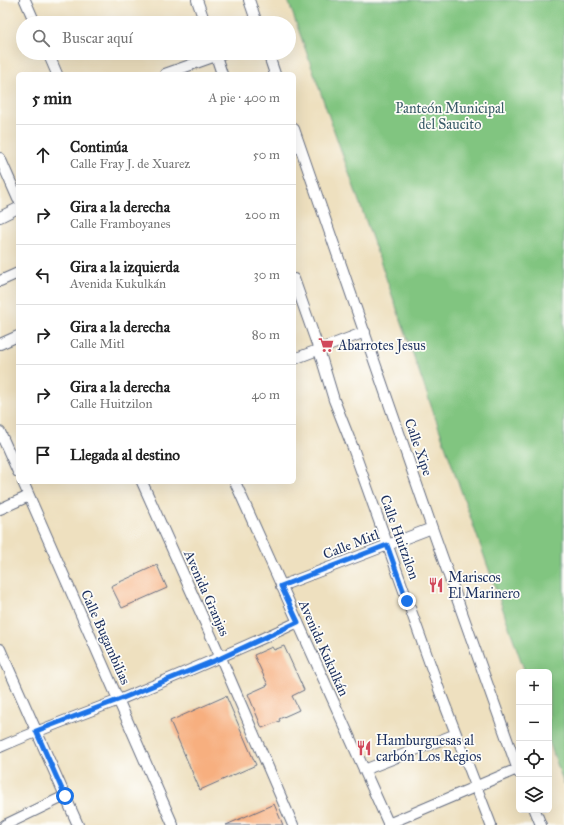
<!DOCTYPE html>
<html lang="es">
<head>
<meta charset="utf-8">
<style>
  body { margin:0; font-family:"IM FELL Great Primer",serif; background:#f2f2f2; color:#222 }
  .controls { position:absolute; right:12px; bottom:12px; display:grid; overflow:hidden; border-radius:6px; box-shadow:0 4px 16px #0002 }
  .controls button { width:36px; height:36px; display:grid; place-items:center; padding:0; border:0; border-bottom:1px solid #e0e0e0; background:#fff; color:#222; font:20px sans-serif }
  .stop { position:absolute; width:12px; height:12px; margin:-9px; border:3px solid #1a73e8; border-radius:50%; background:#fff }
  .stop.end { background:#1a73e8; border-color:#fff; box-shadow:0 1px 4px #0008 }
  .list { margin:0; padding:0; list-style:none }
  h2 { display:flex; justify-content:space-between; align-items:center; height:52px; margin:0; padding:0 16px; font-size:17px }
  h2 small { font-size:13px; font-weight:400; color:#767676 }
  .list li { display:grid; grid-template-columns:26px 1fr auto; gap:12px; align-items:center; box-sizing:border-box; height:60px; padding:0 16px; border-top:1px solid #e0e0e0 }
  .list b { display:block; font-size:15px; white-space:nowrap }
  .list p { margin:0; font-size:13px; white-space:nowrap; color:#767676 }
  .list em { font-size:13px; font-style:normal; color:#767676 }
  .icon { flex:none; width:22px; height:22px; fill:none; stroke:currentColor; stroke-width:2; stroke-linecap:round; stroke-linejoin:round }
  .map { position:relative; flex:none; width:564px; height:825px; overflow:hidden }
  .search { position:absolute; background:#fff; box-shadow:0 4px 16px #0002; left:16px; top:16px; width:280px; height:44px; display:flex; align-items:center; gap:10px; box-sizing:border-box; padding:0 14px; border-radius:22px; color:#767676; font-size:15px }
  .panel { position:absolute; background:#fff; box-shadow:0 4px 16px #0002; left:16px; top:72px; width:280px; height:412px; border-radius:6px }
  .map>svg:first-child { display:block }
  .green { fill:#81c580; stroke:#4e7a6f }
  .building { fill:#f7af7f }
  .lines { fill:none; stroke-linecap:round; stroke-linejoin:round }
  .street-casing { stroke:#656d80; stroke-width:12 }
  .street { stroke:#fff; stroke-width:10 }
  .route { stroke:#1a73e8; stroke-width:5 }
  .labels { text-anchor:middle; stroke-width:3.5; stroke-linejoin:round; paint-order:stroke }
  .park-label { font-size:14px; fill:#3a5c68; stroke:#fdfcf7 }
  .poi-label { font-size:14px; fill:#1b2f5e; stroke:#fdfcf7; text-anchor:start }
  .street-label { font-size:14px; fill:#1b2f5e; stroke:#fdfcf7 }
</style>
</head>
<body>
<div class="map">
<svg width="564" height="825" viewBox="0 0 564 825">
  <rect width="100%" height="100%" fill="#fdfcf7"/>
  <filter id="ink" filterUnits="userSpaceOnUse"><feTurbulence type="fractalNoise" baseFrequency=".025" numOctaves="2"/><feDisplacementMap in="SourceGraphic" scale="8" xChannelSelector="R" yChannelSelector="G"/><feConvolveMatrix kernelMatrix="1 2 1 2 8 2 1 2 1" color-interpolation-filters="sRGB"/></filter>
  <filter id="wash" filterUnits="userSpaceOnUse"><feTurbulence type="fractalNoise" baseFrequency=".012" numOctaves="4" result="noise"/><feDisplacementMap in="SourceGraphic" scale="16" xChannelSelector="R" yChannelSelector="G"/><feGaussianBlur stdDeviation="0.9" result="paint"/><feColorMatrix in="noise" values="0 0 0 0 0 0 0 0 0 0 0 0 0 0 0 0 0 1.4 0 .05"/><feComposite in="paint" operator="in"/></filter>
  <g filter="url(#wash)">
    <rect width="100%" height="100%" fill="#eee0bf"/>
    <path class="green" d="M288,0H564V784L549,741V672H525Z"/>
    <g id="blocks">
      <path class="building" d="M157,565L167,588L122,608L111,586Z
        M284,646L304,690L292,696L299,710L279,719L280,721L262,728L248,694L268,685L254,655L272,647L274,650Z
        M226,696L256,765L200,790L170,721Z
        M274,804L283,825H226Z"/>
    </g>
  </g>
  <g filter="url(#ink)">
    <use href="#blocks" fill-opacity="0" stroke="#656d80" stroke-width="1"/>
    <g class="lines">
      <defs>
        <path id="street" d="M25,0L35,23
          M197,0L205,23
          M249,0L257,23
          M48,53L57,74
          M215,53L222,74
          M268,53L275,74
          M165,74L224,53
          M294,129L432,528L519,773
          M0,158L18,199
          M0,217L18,208
          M294,279L319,350L334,400L353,448L440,692L491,825
          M0,281L18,273
          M0,344L18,336
          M294,359L365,332
          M0,432L18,472
          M23,482L173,825
          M142,482L221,658L293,825
          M235,482L389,825
          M0,509L29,496
          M281,586L432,528
          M0,649L78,825
          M0,747C39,730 79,715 119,700C179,675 239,650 298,622
          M364,770L456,734
          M535,810L541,825
          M388,824L517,769
          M5,825L65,796"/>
      </defs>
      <use href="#street" class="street-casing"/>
      <use href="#street" class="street"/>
    </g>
  </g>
  <g class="lines" filter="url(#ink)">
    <path class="route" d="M65,796L36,731L118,700L221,658L298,622L281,586L387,545L407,601"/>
  </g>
  <defs>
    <symbol id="supermarket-bare" viewBox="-9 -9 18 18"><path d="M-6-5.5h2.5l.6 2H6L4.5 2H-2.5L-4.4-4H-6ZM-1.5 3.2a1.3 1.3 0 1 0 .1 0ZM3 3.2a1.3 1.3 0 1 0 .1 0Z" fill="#d1495b" stroke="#fdfcf7" stroke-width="2.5" paint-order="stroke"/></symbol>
    <symbol id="restaurant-bare" viewBox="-9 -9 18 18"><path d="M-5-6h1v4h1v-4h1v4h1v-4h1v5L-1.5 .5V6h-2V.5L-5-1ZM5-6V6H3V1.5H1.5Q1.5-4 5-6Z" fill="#d1495b" stroke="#fdfcf7" stroke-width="2.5" paint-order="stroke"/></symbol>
  </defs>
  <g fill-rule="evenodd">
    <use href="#supermarket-bare" x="315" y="334" width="22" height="22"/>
    <use href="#restaurant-bare" x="425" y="574" width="22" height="22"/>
    <use href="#restaurant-bare" x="353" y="737" width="22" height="22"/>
  </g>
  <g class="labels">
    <g class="park-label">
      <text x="450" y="113">Panteón Municipal<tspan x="450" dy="16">del Saucito</tspan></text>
    </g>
    <g class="poi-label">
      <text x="338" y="350">Abarrotes Jesus</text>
      <text x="448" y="582">Mariscos<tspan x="448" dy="16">El Marinero</tspan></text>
      <text x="376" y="745">Hamburguesas al<tspan x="376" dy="16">carbón Los Regios</tspan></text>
    </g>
    <g class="street-label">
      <text transform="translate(419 447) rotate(71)" y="5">Calle Xipe</text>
      <text transform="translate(400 537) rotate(70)" y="5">Calle Huitzilon</text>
      <text transform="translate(351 544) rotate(-21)" y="5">Calle Mitl</text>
      <text transform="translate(207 593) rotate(66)" y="5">Avenida Granjas</text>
      <text transform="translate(106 637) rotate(66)" y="5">Calle Bugambilias</text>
      <text transform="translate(324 648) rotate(66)" y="5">Avenida Kukulkán</text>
    </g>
  </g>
</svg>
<div class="controls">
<button>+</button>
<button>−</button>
<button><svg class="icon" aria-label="locate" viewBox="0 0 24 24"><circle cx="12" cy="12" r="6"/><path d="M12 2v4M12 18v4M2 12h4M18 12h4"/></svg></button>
<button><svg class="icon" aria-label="layers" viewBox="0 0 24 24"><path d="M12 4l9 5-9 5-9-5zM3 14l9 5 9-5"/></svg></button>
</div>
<div class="stop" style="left:65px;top:796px"></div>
<div class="stop end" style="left:407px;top:601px"></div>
<div class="search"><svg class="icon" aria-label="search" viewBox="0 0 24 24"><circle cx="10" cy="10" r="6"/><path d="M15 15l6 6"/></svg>Buscar aquí</div>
<section class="panel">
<h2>5 min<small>A pie · 400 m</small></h2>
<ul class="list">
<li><svg class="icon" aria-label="ahead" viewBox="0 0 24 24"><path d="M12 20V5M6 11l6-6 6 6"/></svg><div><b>Continúa</b><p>Calle Fray J. de Xuarez</p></div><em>50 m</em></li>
<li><svg class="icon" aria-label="right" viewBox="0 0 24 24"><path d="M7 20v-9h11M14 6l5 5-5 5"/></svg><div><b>Gira a la derecha</b><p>Calle Framboyanes</p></div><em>200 m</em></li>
<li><svg class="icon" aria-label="left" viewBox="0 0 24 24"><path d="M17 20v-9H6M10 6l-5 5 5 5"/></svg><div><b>Gira a la izquierda</b><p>Avenida Kukulkán</p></div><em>30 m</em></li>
<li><svg class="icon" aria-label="right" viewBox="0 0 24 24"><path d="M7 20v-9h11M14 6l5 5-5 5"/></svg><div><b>Gira a la derecha</b><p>Calle Mitl</p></div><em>80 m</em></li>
<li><svg class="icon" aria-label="right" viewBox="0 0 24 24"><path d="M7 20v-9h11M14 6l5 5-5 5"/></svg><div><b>Gira a la derecha</b><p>Calle Huitzilon</p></div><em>40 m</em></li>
<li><svg class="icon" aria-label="arrive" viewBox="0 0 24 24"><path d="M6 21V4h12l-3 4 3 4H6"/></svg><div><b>Llegada al destino</b></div></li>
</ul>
</section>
</div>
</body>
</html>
